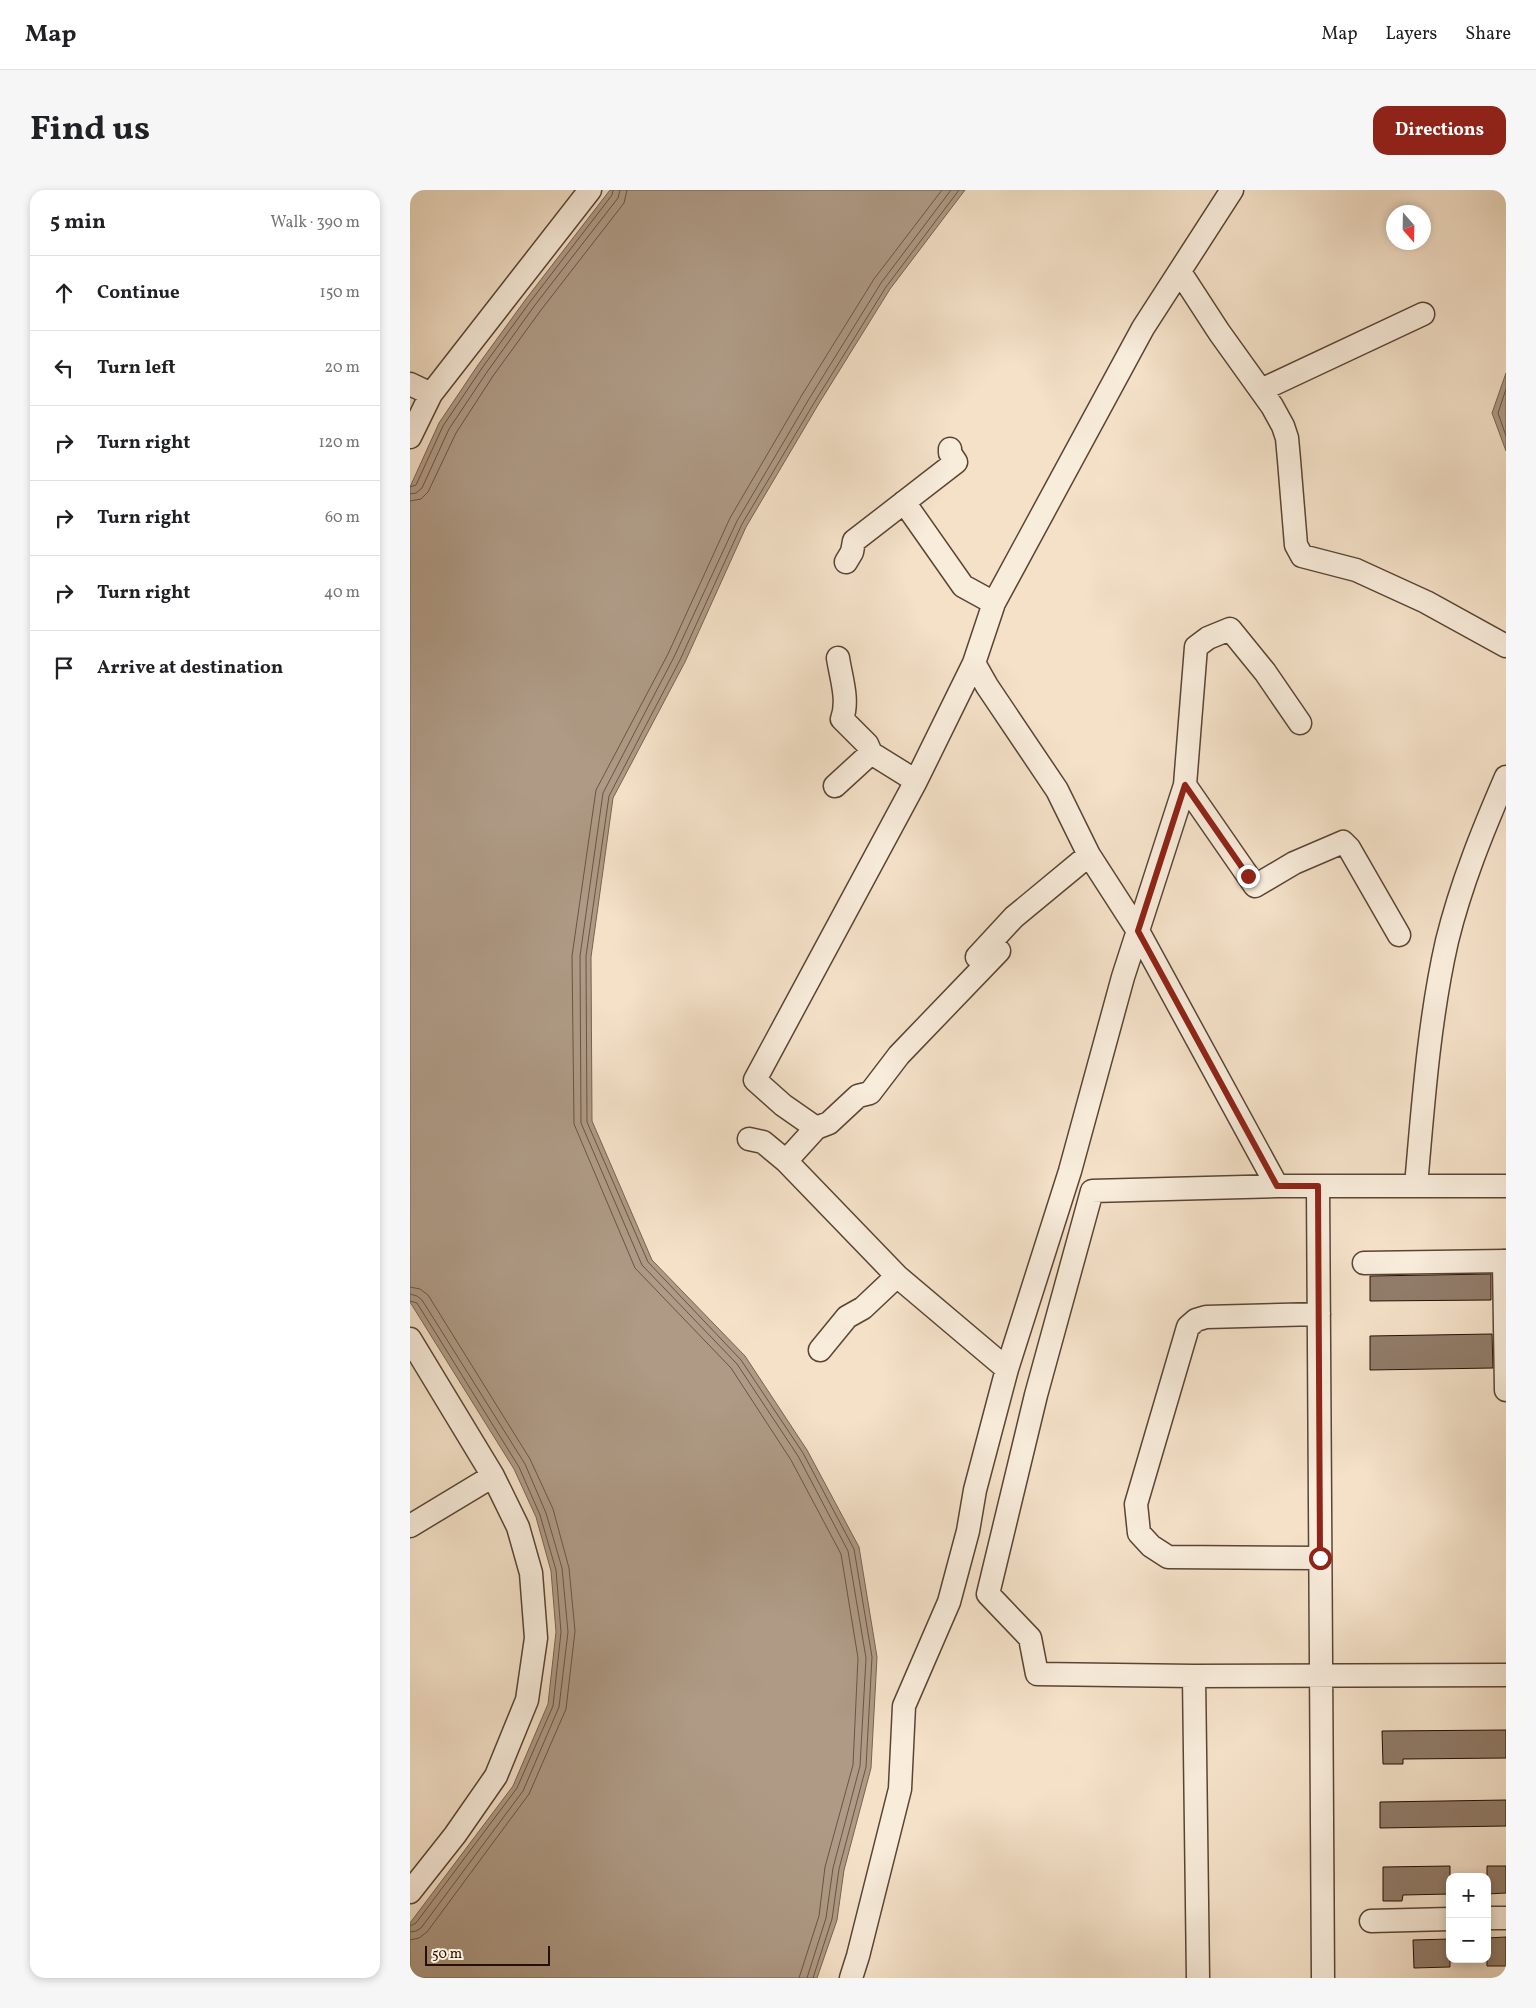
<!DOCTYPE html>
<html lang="en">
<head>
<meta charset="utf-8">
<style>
  body { margin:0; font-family:Vollkorn,serif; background:#f6f6f6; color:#202124 }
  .controls { position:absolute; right:15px; bottom:15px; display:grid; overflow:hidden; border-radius:10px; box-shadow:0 2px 8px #0003 }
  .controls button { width:45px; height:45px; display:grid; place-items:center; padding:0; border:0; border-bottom:1px solid #e0e0e0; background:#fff; color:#202124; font:25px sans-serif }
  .compass { position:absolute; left:976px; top:15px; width:45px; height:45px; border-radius:50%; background:#fff; box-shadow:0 2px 8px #0003; rotate:160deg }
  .scale { position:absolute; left:15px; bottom:12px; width:125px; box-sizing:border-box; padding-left:5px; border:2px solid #260f04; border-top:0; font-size:14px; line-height:18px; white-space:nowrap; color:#260f04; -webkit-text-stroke:4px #f8ecdb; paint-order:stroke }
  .stop { position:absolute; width:15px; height:15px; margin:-11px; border:4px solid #8f2418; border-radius:50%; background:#fff }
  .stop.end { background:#8f2418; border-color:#fff; box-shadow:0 1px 5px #0008 }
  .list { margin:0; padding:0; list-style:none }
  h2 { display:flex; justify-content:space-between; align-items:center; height:65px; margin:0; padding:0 20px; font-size:21px }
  h2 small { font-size:16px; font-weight:400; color:#757577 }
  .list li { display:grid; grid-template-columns:32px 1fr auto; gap:15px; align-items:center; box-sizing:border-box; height:75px; padding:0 20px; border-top:1px solid #e0e0e0 }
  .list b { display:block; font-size:19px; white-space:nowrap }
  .list em { font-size:16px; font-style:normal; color:#757577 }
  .icon { flex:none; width:28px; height:28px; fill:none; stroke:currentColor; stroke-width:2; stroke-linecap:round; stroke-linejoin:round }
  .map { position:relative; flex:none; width:1096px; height:1788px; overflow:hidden; border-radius:15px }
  header { display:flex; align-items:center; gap:30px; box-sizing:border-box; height:70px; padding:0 25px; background:#fff; border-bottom:1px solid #e0e0e0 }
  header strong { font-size:24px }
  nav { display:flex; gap:28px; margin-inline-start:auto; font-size:18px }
  .intro { display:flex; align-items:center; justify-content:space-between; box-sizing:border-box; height:120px; padding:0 30px }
  h1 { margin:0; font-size:35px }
  .button { padding:12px 22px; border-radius:15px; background:#8f2418; color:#fff; font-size:18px; font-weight:700 }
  main { display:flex; gap:30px; padding:0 30px }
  aside { flex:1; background:#fff; border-radius:15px; box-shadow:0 2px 8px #0003 }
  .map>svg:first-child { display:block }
  .water { fill:#ae9a85; stroke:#786251 }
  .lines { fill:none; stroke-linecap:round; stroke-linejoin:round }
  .shore { stroke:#6a5444; stroke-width:1 }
  .building { fill:#917c6a; stroke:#260f04 }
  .minor-casing { stroke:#5a4435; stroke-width:25 }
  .minor { stroke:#f8ecdb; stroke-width:22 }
  .route { stroke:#8f2418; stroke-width:6 }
</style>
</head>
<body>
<header>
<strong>Map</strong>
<nav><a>Map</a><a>Layers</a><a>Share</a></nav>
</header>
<div class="intro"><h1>Find us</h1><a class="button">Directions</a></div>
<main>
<aside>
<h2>5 min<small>Walk · 390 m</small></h2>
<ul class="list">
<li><svg class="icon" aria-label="ahead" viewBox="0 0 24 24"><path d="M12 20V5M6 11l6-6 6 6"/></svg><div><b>Continue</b></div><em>150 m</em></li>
<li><svg class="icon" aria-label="left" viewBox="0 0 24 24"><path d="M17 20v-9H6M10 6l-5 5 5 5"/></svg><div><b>Turn left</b></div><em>20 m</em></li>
<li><svg class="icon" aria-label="right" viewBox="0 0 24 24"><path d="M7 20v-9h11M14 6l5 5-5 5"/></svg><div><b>Turn right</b></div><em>120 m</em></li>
<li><svg class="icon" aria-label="right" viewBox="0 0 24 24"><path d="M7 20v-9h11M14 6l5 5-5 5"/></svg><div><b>Turn right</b></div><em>60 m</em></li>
<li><svg class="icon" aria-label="right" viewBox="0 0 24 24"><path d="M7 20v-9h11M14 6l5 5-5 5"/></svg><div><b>Turn right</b></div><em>40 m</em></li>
<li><svg class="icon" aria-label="arrive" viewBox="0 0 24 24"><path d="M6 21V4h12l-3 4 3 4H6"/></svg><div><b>Arrive at destination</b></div></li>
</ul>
</aside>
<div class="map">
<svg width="1096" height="1788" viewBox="0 0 1096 1788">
  <rect width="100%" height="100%" fill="#f4e1c8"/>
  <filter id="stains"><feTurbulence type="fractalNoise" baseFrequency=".004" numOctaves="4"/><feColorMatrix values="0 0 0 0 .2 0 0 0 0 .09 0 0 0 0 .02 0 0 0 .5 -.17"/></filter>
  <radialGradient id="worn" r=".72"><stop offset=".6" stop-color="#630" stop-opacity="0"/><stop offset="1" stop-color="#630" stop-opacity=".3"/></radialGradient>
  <path class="water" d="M200,0H555L480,99L408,215L336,337L275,472L203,608L181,767L182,931L242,1070L335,1166L397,1260L449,1357L467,1467L461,1578L434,1680L427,1730L407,1788H0V1733L103,1596L138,1514L146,1442L141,1381L126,1327L104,1279L0,1112V297L29,233L68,175L116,109Z
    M1096,183V261L1082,223Z"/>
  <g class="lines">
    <path class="shore" d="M1096,199L1088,223L1096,246
      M0,297L6,295L33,236L72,178L120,112L202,5L203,0
      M0,304L6,303L12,298L39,239L77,182L125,115L208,8L210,0
      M0,311L11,309L18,302L46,243L83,186L131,120L214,13L217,0
      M0,1097L10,1099L18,1105L120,1269L143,1319L159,1378L165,1441L156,1519L119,1604L17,1742L9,1748L0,1750
      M0,1104L7,1106L12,1110L115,1274L136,1323L152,1378L158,1442L149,1517L113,1601L11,1738L6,1741L0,1742
      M0,1111L7,1113L109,1277L130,1325L146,1380L151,1442L143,1516L107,1598L6,1733L0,1736
      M389,1788L409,1726L415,1677L443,1575L448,1468L431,1364L381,1270L321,1178L225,1078L164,934L162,766L186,600L258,464L320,328L392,205L464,89L532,0
      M397,1788L416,1728L423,1678L450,1576L456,1468L438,1361L388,1266L327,1174L232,1075L171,933L170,766L193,603L264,467L327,331L399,209L471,93L541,0
      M403,1788L422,1729L429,1679L456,1577L462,1467L444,1359L393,1263L331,1170L238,1072L177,932L176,766L199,606L270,470L332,334L404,213L476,97L549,0"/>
  </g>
  <path class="building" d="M1081,1084V1110L960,1111V1086Z
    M1082,1144L1083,1178L960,1180V1146Z
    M1096,1540V1568L993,1569V1574H973L972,1541Z
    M1096,1610V1636L970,1638V1612Z
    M1040,1676V1704L993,1705L992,1711H973V1677Z
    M1077,1676H1096V1703L1077,1704Z
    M1096,1747V1776H1077V1748Z
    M1040,1749V1777L1004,1778L1003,1750Z"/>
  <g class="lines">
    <defs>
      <path id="minor" d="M770,82L809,142L862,216L873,236L877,248L879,270L886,355L892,366L946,380L1016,412L1096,456
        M0,194L21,204
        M851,200L1013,124
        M0,247L21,204L180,0
        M494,312L553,396L584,413
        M436,372L442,362L444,351L546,272L540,263V259
        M428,468C431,488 439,510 432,529L457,554L461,563
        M564,473L577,496L647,600L679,665L728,741L867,996
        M775,595L845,696L884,673L933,652L939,658L989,745
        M425,596L461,563L506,591
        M567,767L604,727L679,665
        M406,938L373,915L345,890L506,591L564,473L584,413L733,138L822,0
        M339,949L353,952L376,971L487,1086L597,1179
        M376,971L406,938L419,933L448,906L460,903L489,865L589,761
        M908,996L913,1788
        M1006,996C1013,915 1019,830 1037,751C1051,694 1073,640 1096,587
        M1096,996H867L682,1001L626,1205L578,1404L620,1448L627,1484L784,1486L1096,1485
        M1094,1071L1096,1200
        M954,1073L1096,1071
        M909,1124L796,1127L786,1130L778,1137L726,1314L729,1343L741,1356L758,1367L910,1368
        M0,1149L83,1286L108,1337L121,1383L126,1448L117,1510L86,1586L45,1645L0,1702
        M410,1160L437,1127L453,1118L487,1086
        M0,1336L83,1286
        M784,1486L788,1788
        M1077,1728H1096
        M961,1731L1040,1729
        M441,1788L448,1766L490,1599L494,1516L539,1412L558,1341L565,1300L597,1179L660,981L713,787L775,595L786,457L798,448L820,439L855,482L890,533"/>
    </defs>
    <use href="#minor" class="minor-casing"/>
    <use href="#minor" class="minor"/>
  </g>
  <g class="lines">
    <path class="route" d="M838,686L775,595L728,741L867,996H908L910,1368"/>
  </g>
  <rect width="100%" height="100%" filter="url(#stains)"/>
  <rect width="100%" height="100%" fill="url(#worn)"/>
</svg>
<div class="controls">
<button>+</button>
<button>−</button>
</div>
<svg class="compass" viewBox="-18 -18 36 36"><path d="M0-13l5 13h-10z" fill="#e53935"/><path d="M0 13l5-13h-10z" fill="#757577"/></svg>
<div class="scale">50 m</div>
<div class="stop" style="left:910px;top:1368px"></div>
<div class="stop end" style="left:838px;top:686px"></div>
</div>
</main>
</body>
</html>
